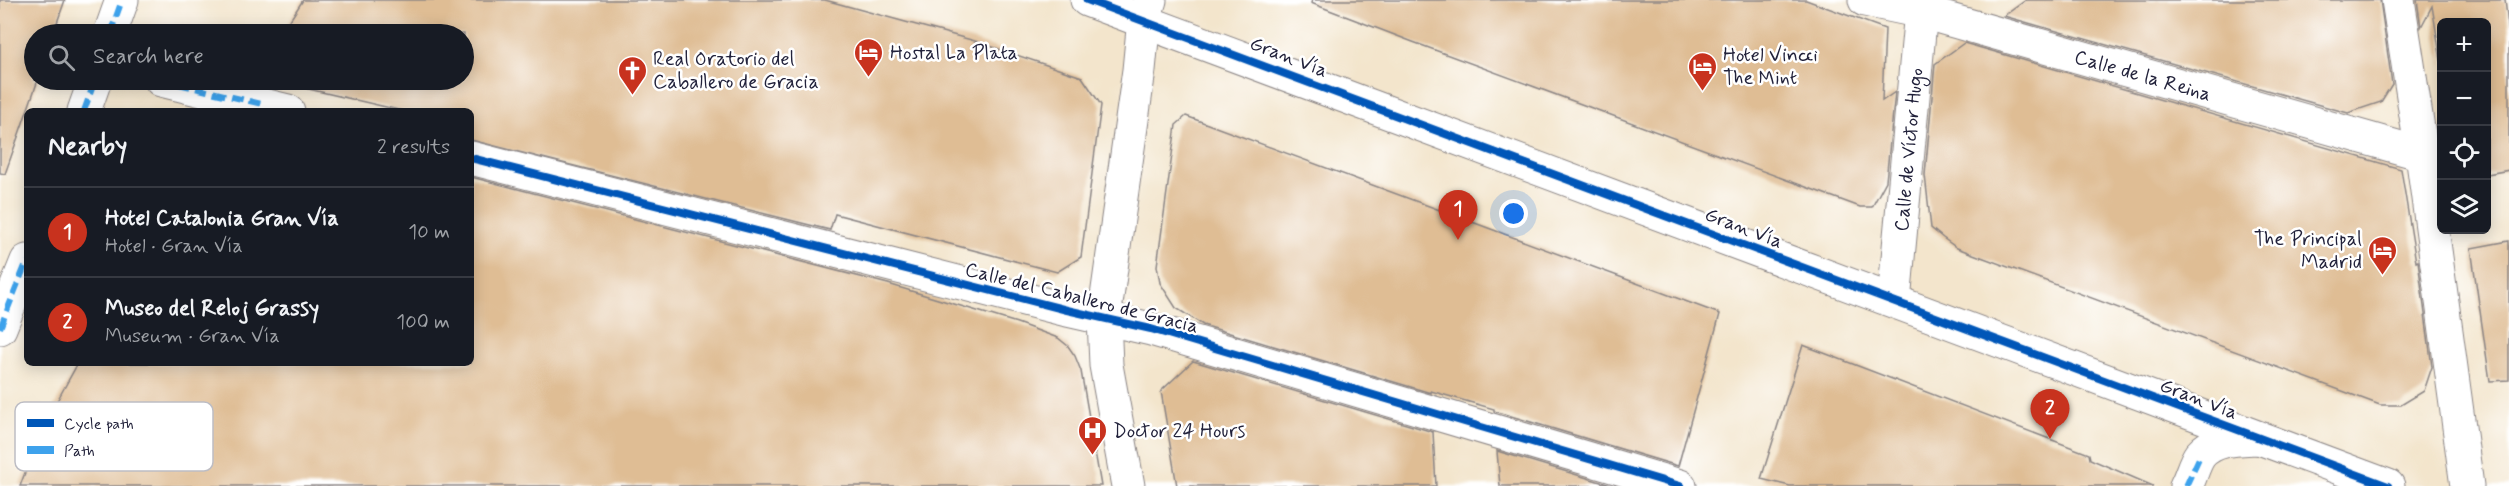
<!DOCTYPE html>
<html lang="en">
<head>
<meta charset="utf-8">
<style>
  body { margin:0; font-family:Mynerve,sans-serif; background:#20242c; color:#f1f3f6 }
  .controls { position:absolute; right:18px; top:18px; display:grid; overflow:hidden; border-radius:9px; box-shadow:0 3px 15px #0003 }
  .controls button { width:54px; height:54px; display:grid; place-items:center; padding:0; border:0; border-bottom:2px solid #363941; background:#171b24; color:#f1f3f6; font:30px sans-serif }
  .you { position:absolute; left:1514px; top:214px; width:21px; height:21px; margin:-15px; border:4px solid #fff; border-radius:50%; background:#1a73e8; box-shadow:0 0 0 9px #1a73e833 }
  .badge { display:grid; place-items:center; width:39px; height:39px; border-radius:50%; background:#c8321e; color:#fff; font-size:20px; font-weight:700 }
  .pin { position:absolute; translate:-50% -50px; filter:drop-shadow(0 2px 3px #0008) }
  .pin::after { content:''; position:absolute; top:32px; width:21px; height:18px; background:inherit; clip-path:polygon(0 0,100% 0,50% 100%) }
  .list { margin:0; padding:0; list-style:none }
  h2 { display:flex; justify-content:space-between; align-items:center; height:78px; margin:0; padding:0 24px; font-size:26px }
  h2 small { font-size:20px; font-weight:400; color:#9ea1a6 }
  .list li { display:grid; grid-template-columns:39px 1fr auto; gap:18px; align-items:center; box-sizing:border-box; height:90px; padding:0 24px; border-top:2px solid #363941 }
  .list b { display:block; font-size:22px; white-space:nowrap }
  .list p { margin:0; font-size:20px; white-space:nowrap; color:#9ea1a6 }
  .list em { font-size:20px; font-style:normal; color:#9ea1a6 }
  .icon { flex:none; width:33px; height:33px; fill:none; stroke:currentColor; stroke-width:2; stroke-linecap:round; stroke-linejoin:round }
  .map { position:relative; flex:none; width:2509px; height:486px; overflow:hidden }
  .search { position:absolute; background:#171b24; box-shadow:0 3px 15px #0003; left:24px; top:24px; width:450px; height:66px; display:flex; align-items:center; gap:15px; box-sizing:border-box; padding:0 21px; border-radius:33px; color:#9ea1a6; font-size:22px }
  .panel { position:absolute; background:#171b24; box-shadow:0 3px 15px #0003; left:24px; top:108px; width:450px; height:258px; border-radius:9px }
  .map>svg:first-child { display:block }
  .building { fill:#dfbd94 }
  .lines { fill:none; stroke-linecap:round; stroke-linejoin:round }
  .minor-casing { stroke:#8a8484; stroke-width:35 }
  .minor { stroke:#fff; stroke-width:33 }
  .quiet { stroke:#3ea2ec; stroke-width:6; stroke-dasharray:12 6; stroke-linecap:butt }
  .cycleway-casing { stroke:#fff; stroke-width:11 }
  .cycleway { stroke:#0057b8; stroke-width:8 }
  .labels { text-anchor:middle; stroke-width:5; stroke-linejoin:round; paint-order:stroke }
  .poi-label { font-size:20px; fill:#22223b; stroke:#fff; text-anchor:start }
  .street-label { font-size:20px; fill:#22223b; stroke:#fff }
  .key { fill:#fff; stroke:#bdbdc4; stroke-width:1.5 }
  .key-label { font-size:16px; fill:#22223b }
</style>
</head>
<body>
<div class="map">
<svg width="2509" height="486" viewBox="0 0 2509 486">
  <rect width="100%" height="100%" fill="#fff"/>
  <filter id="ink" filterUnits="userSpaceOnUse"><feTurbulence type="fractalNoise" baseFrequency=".0167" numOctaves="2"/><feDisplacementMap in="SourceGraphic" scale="12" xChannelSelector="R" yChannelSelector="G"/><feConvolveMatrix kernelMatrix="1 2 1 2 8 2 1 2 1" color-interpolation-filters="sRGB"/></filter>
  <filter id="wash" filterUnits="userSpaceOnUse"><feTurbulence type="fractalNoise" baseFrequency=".008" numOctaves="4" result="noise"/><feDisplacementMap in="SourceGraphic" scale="24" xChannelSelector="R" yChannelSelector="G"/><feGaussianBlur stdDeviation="1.35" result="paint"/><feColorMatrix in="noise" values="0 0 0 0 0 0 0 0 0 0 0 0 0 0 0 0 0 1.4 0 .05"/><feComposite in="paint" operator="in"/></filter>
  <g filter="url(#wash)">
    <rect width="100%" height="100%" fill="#f3e5cc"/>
    <g id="blocks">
      <path class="building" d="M0,0H65L53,34H34V80H38L5,174L0,173Z
        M303,0H825L975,41L1082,77L1101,105L1081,257L1057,272L835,214L830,230L471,140V111H403L270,80H464V34H281Z
        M1312,0H1806L1885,29L1882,101L1895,92L1886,181L1872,207H1860L1413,42L1311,3Z
        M2026,0H2380L2392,84L2381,102L2348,113L2004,16Z
        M2417,0H2505L2509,34V170L2487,174V22H2442V67L2432,6L2421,27Z
        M1964,43L2401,169L2416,262L2418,261L2432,367L2424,391L2401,405H2380L1957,248L1943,238L1931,228L1925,175L1935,64Z
        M1186,116L1720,314L1678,466L1494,411V409L1431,391V393L1203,325L1176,308L1160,283L1157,266L1176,125Z
        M471,177L888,284L1017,323L1058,338L1068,346L1075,356L1081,371L1101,486H20L41,430L78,363H471Z
        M2509,241V380L2490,381L2471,248Z
        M1803,345L2089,454L2090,459L2153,486H1790L1761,479Z
        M1193,361L1433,432L1436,486H1177L1161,391Z
        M1497,451L1614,486H1500Z"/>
    </g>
  </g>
  <g filter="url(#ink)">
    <use href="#blocks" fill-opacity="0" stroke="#8a8484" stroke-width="1.5"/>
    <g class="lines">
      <defs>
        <g id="minor">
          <path d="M1087,0L2388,486"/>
          <path id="s1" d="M1865,0L1922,12L2422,154"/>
          <path d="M2398,0L2422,154L2467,486"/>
          <path d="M110,34L122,0"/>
          <path d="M161,80L288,111"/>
          <path d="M84,111L95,80"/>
          <path d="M471,158L1067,310L1151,329L1680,486"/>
          <path id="s2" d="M1894,301L1922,0"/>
          <path d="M0,328L27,261"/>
          <path d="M1128,486L1106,365L1104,318L1139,70L1144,19L1150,0"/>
          <path d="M2186,486C2191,477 2194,463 2200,455C2214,438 2238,439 2258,438"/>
        </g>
      </defs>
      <use href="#minor" class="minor-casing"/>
      <use href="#minor" class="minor"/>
      <path class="quiet" d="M110,34L122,0
        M161,80L266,105
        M84,111L95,80
        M0,328L27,261
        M2186,486L2200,456"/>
      <defs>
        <path id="cycleway" d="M1087,0L2388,486
          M471,158L1067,310L1151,329L1680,486"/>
      </defs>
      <use href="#cycleway" class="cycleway-casing"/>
      <use href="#cycleway" class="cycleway"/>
    </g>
  </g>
  <defs>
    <symbol id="hotel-pin" viewBox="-11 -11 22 30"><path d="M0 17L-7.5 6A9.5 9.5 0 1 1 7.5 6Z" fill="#c8321e" stroke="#fff"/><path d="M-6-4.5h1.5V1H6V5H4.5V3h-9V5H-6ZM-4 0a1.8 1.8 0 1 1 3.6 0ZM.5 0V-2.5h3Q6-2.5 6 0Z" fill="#fff"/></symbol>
    <symbol id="church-pin" viewBox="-11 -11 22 30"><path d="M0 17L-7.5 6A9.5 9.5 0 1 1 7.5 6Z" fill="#c8321e" stroke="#fff"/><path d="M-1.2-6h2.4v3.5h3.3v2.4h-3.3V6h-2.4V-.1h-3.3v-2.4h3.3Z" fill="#fff"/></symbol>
    <symbol id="hospital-pin" viewBox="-11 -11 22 30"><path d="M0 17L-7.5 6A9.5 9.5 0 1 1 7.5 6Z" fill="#c8321e" stroke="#fff"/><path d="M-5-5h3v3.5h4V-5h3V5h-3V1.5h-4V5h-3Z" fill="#fff"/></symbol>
  </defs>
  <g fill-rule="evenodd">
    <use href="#hotel-pin" x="852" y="36" width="33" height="45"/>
    <use href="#hotel-pin" x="1686" y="50" width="33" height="45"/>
    <use href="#church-pin" x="616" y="54" width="33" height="45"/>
    <use href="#hotel-pin" x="2366" y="234" width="33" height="45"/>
    <use href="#hospital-pin" x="1076" y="414" width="33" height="45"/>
  </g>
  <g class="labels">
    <g class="poi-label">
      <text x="890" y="59">Hostal La Plata</text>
      <text x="1723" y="61">Hotel Vincci<tspan x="1723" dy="23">The Mint</tspan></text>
      <text x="653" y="65">Real Oratorio del<tspan x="653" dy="23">Caballero de Gracia</tspan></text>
      <text x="2362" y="245" text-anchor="end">The Principal<tspan x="2362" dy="23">Madrid</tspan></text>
      <text x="1113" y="437">Doctor 24 Hours</text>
    </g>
    <g class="street-label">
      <text transform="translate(1289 56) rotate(21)" y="7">Gran Vía</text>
      <text dy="7" stroke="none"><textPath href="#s1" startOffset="288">Calle de la Reina</textPath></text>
      <text dy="7" stroke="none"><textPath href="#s2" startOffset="152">Calle de Víctor Hugo</textPath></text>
      <text transform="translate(1744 227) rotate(21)" y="7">Gran Vía</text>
      <text transform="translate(1082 297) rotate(14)" y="7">Calle del Caballero de Gracia</text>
      <text transform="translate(2199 398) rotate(21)" y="7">Gran Vía</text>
    </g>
  </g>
  <rect x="15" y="402" width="198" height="69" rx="9" class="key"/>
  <rect x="27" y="419" width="27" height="8" fill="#0057b8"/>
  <rect x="27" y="446" width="27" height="8" fill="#3ea2ec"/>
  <g class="key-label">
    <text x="64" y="429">Cycle path</text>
    <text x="64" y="456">Path</text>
  </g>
</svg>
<div class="controls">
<button>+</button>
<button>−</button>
<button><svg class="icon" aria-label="locate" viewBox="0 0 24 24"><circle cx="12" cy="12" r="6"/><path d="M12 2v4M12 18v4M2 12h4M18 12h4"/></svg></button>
<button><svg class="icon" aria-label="layers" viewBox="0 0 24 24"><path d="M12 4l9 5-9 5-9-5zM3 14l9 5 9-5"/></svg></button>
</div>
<div class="you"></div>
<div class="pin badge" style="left:1458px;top:240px">1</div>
<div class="pin badge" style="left:2050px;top:439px">2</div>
<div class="search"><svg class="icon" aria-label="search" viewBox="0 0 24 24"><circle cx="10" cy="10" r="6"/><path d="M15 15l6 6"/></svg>Search here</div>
<section class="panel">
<h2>Nearby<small>2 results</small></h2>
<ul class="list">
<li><span class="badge">1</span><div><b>Hotel Catalonia Gran Vía</b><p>Hotel · Gran Vía</p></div><em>10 m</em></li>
<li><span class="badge">2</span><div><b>Museo del Reloj Grassy</b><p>Museum · Gran Vía</p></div><em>100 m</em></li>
</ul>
</section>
</div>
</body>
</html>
